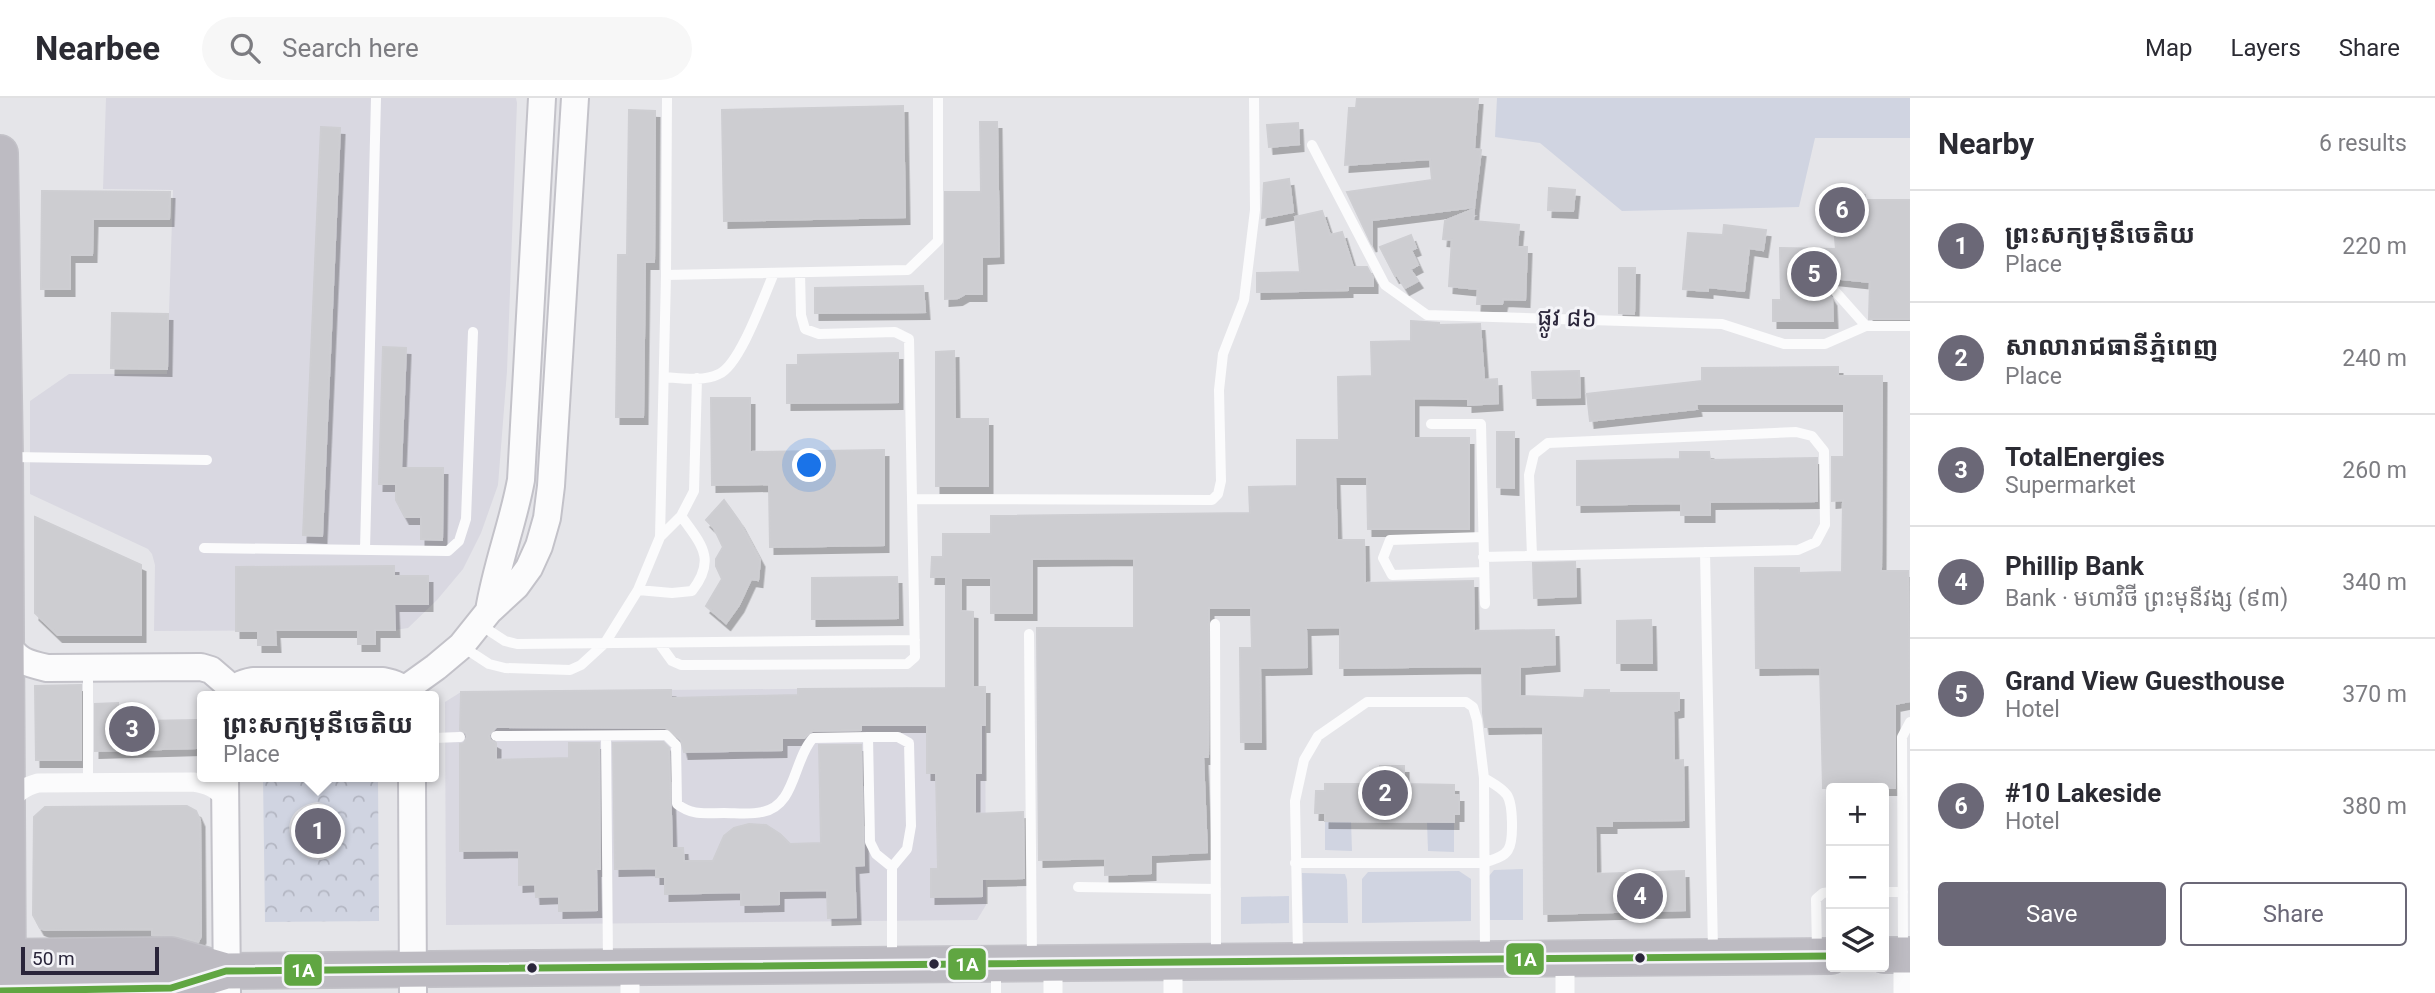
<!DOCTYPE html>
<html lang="en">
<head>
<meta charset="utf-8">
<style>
  body { margin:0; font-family:Roboto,"Noto Sans Khmer",sans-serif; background:#f7f7f7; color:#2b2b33 }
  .controls { position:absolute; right:21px; bottom:21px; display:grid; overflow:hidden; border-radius:7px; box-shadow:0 4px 18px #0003 }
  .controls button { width:63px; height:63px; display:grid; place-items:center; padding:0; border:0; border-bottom:2px solid #e1e1e2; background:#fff; color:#2b2b33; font:35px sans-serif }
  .scale { position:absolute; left:21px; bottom:18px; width:138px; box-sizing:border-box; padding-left:7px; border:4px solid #2a253a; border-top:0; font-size:19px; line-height:24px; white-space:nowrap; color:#2a253a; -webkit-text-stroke:5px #f4f4f8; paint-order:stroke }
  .you { position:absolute; left:810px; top:368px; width:24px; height:24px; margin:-18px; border:5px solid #fff; border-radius:50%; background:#1a73e8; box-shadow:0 0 0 10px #1a73e833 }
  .badge { display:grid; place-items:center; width:46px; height:46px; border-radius:50%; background:#6b6877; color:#fff; font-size:23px; font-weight:700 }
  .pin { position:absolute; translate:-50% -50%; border:4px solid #fff; box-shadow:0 2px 7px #0006 }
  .popup { position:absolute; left:197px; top:593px; width:242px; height:91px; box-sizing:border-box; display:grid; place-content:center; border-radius:7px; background:#fff; filter:drop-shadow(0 2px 5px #0005); font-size:23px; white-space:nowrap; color:#7c7c81 }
  .popup b { font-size:26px; color:#2b2b33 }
  .popup::after { content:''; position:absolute; left:50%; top:100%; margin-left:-14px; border:14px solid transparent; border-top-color:#fff }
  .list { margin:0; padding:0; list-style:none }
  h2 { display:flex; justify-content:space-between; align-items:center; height:91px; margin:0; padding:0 28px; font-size:30px }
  h2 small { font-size:23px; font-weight:400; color:#7c7c81 }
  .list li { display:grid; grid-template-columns:46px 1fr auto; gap:21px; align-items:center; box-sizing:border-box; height:112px; padding:0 28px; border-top:2px solid #e1e1e2 }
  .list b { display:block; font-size:26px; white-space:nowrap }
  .list p { margin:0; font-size:23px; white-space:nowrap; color:#7c7c81 }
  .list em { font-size:23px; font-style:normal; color:#7c7c81 }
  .actions { display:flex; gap:14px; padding:21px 28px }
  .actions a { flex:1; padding:16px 0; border:2px solid #6b6877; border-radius:7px; text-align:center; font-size:24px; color:#6b6877 }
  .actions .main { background:#6b6877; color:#fff }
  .icon { flex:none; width:38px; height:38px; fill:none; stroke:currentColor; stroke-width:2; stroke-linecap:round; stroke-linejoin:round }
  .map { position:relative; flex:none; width:1910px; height:895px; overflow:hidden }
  header { display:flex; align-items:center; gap:42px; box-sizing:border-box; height:98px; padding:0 35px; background:#fff; border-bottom:2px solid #e1e1e2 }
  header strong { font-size:33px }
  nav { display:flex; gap:38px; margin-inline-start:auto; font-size:24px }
  .search { width:490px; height:63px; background:#f7f7f7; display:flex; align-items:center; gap:18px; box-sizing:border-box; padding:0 24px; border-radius:38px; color:#7c7c81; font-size:26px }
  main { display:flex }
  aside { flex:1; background:#fff }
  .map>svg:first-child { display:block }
  .built { fill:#d9d8e1 }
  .green { fill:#d0d4e1 }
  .forest { fill:url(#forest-crowns); fill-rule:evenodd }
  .building { fill:#cdcdd1; stroke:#ceced2; stroke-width:2; filter:url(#shadow) }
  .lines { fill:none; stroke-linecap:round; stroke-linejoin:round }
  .secondary-casing { stroke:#c3c2c9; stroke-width:30 }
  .highway-casing { stroke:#c3c2c8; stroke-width:38 }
  .lane { stroke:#fbfbfc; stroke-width:10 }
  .street { stroke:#fbfbfc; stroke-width:19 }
  .secondary { stroke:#fbfbfc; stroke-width:26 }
  .highway { stroke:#bdbbc2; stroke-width:35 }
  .bus-1-casing { stroke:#f4f4f8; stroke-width:12 }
  .bus-1 { stroke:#60a642; stroke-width:7 }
  .bus-dot { fill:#2a253a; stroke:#f4f4f8; stroke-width:2.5 }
  .labels { text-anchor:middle; stroke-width:6; stroke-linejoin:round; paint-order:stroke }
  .street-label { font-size:24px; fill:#2a253a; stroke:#f4f4f8 }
  .line-badge { stroke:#f4f4f8; stroke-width:2.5 }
  .badge-label { font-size:19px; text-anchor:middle; font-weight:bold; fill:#fff }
</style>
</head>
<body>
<header>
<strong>Nearbee</strong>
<div class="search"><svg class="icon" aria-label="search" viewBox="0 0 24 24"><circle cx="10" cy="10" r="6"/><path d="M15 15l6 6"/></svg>Search here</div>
<nav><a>Map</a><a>Layers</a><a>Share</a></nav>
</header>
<main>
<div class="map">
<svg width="1910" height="895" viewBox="0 0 1910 895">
  <defs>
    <pattern id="forest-crowns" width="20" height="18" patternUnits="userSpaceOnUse" patternTransform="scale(1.75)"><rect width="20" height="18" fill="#d0d4e1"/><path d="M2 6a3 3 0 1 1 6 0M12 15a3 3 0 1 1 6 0" fill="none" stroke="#b3b6c2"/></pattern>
    <filter id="shadow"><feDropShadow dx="4.5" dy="7" stdDeviation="0" flood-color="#0004"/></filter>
  </defs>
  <rect width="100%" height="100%" fill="#e5e5e9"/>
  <path class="built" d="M106,0H516L517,5L507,273L498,387L481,435L463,471L437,502L408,530L395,532L154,533L155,467L152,456L148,451L30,396V303L69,276H167L173,92L103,91Z
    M985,589L986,807L977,822L446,827L445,604L461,594Z"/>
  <path class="green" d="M1497,0H1910V40H1815L1799,109L1622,113L1540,45L1495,39Z
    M1325,723H1351L1352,753L1325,752Z
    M1427,724H1454V754L1428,753Z
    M1523,771V822H1490L1489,778L1494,772Z
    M1459,773L1471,781V823L1362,825V781L1368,774Z
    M1302,775L1345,776L1347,782L1348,825H1303Z
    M1289,798V825L1241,826V799Z"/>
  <path class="forest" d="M263,679H378L379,823L265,824ZM317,704C338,708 354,728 341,748C311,793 256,715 317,704Z"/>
  <path class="building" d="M1357,0H1478L1474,51L1481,52L1474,109L1372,122V147L1347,94L1432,82L1430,61L1345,67L1349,10H1356Z
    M903,8L905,119L724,123L722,12Z
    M629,12L655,13L654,164H645L643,319H616L618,157H627Z
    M980,24H997L999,158L982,159V196H965L958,200L945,201V94H981Z
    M1298,25L1299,46L1269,49L1267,27Z
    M321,29L340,30L322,438L303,437Z
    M1289,81L1293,114L1262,120L1264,85Z
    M1549,90L1575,92L1573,113L1548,112Z
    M42,93L170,94L169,121H93L92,157H70V191H41Z
    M1850,96L1865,97V102H1910V221H1869L1870,184L1832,180V185L1829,187L1827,193L1832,201L1833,223H1773V202H1781L1780,150L1836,151L1831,97Z
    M1474,111L1473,123L1519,127L1517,149H1527L1525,202L1503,201L1502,206H1477L1478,191L1449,188L1452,142L1443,141L1445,123Z
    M1322,113L1330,137L1342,134L1353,169H1367L1373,180V188H1348V192L1257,194V175L1300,174L1295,119Z
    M1724,127L1766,132L1763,152L1749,150L1744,193L1708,189V193L1683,191L1688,135L1723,137Z
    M1411,137L1416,150L1411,152L1418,167L1410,171L1418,183L1405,190L1397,177L1395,178L1380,149Z
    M1619,170H1635L1634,216L1619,215Z
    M923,188L925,214L815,215V190Z
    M112,215L168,216L167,271L111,270Z
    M1411,223L1439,225V227L1480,226L1484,282L1497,281L1498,305L1468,307V301L1414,300V340H1469V431H1368L1367,379H1335L1337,442H1364L1365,485L1473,483L1474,533L1554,532L1555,566L1520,569V598L1584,600L1585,592H1609V595H1679V612L1673,613L1674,663L1683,662L1684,722L1612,723V728H1595L1596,776L1684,773L1685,812L1544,816L1543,628L1485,629L1483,615L1482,568L1340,570V529L1306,530L1307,569L1260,570L1261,644H1241L1240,550H1252L1251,510H1209L1208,659H1203L1207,754L1151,757V775L1105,777V760L1039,762L1037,530H1134V460L1032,461V515H991V480H961V513L973,514V589H985V627H981V675H975V716L1023,714L1024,780L982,781V798L931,799V771H938L936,675H927V627H861V632L812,633L804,640H782V652L684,654L681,642L666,630L496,629L489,637L490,642L496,645V662L569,660V645H599L600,771H596L597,812L559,813V798L536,799L535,786L519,787V752L460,753V646L464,645L467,639L466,635L460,632L461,594L671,592V600L798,597V591L946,590V479H931L932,459H943V436H991V418L1250,415L1249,389L1297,388V342H1339L1338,279L1372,278L1371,244L1411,243Z
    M383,249L406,250L401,370H443L442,442L421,441V419H405L396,402V386H379Z
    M954,253L955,321H988V388H936V254Z
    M898,255V304L787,305V267H798V257Z
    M1838,269V278H1882L1881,473H1908L1910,603L1895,606V690H1823L1820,569L1756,570L1755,470H1799V475L1842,474L1843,402L1832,403V359H1844V306H1696L1697,311L1590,323L1587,296L1702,283V270Z
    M1579,273L1580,299L1533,300L1532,274Z
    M711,300H750V354L884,352V447L770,449L769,386L712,387Z
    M1497,334H1514V390L1497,389Z
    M1680,354H1709L1710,362L1817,360V403L1710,404V417H1681V405L1577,407V363L1680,361Z
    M724,402L739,423L760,462L758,482L751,481L739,507L726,525L706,508L722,481L716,468V461L723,449L714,430L706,422Z
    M35,419L141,467V537H58L35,515Z
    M1575,464L1576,498L1534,500L1533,465Z
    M394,468V478H428V506H394L395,532H375V546H358V532H275L276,547H258V533H236V469Z
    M897,479L898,520L812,521V480Z
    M1651,522L1652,565H1617V523Z
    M81,587V662H36L35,588Z
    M118,605V609L142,608V623L196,622V650L95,653V606Z
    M663,644L669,650L672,750H683L684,763H713L724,738L734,730L749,726L766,727L780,736L790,746L821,745L819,647H861L864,767L854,768L856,819L828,820L827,792L779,793V806L741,807V794L665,796V779H656V770L615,771L613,645Z
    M1380,668H1404V686L1454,687V697H1459V716H1454V724L1325,723V715H1315L1316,693H1325V686H1379Z
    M187,708L196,713L200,722L201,838L198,844L176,838L152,837V831L45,832L40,830L33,817L34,719L45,709Z
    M310 733a8 8 0 1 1 16 0a8 8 0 1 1-16 0Z"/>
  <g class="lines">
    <defs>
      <path id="secondary" d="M489,513C496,468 513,426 521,382L542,0
        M5,544C18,563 25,565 47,570L201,569L211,572L233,591
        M404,592L436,569L461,548L489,513L516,488L529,470L539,448L547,420L551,388L575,0
        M228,598C235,588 242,585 253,583H383C394,585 402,588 408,598
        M225,679L227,895
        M412,679L413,895"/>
      <path id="highway" d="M0,55L5,359L8,893
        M1884,857H1910
        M0,859L171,857L226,873L1831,858
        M0,893L171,890L226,873"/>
    </defs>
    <use href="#secondary" class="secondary-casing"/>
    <use href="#highway" class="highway-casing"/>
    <path class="lane" d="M667,0L666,177L908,172L938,143V0
      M1312,47L1385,187L1427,217L1722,226L1784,246H1825L1866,228H1910
      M1834,192L1866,228
      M664,279C680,280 703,284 719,276C740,267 764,198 774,175
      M1431,326H1481L1485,506
      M12,359L207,362
      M912,401L1212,402L1218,396L1221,383L1219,292L1223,256L1244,202L1255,112L1254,0
      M660,439L666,177
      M1483,439L1390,442L1383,460L1392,477L1484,474
      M204,450L448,453L459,443L466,421L473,234
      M365,452L376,0
      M1705,454L1713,852
      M1483,459L1798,452L1816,444L1825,427L1824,353L1812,338L1796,334L1548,345L1534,356L1529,377L1532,458
      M638,492L672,495L692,493C717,461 701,446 681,418
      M479,526L505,543L517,546L915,542
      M1215,526L1216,859
      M1029,536L1032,861
      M659,545L672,563L681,567L907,566L915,559L909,241L895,234L819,236L805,231L801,217L800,175
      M463,549L489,566L505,570L570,572L581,567L605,545L638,492L660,439L681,418L694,393L697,280
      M496,638L666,637L676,647L677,706C693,718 704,715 724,715C736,715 750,717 762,714C796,708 793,662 813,640L868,639L870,744L876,756L892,769V862
      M606,638L608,865
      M868,639H898L909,645L911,728L907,751L892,769
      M434,640L460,639
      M88,685V570
      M1295,765H1483C1491,762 1503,760 1508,752C1514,743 1513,706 1507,697C1501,689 1492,685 1484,680
      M1078,789L1216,791
      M1884,794H1903
      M1817,852L1816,801L1823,795L1831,794
      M1903,852L1902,639L1910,624
      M1298,856L1295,703L1304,662L1318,638L1367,604H1466L1473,609L1477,622L1484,680L1485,857
      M996,895V873"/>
    <path class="street" d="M8,708C16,695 23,689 38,685L193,684C208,686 215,690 225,700
      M1903,857V895
      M1565,860V895
      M1173,864V895
      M1053,865V895
      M630,869V895"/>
    <use href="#secondary" class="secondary"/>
    <use href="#highway" class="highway"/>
    <defs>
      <path id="bus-1" d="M0,893L171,890L226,873L1831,858"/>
    </defs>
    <use href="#bus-1" class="bus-1-casing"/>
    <use href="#bus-1" class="bus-1"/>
  </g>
  <g class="bus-dot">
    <circle cx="1640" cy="860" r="6"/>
    <circle cx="934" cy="866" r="6"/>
    <circle cx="532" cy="870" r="6"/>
  </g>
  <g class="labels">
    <g class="street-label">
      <text transform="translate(1567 220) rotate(2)" y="8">ផ្លូវ ៨៦</text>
    </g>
  </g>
  <g class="line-badge">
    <rect x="1505" y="844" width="40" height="34" rx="7" fill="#60a642"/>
    <rect x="947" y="849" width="40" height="34" rx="7" fill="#60a642"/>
    <rect x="283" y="855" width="40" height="34" rx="7" fill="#60a642"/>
  </g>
  <g class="badge-label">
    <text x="1525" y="868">1A</text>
    <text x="967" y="873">1A</text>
    <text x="303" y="879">1A</text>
  </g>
</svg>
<div class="controls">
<button>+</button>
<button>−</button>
<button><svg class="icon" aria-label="layers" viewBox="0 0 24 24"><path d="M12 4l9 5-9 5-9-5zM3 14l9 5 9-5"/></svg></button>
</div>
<div class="scale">50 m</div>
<div class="you"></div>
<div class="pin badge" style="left:318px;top:733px">1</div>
<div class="popup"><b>ព្រះសក្យមុនីចេតិយ</b>Place</div>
<div class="pin badge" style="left:1385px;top:695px">2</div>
<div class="pin badge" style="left:132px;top:631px">3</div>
<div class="pin badge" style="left:1640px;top:798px">4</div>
<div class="pin badge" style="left:1814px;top:176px">5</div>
<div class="pin badge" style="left:1842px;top:112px">6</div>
</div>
<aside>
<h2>Nearby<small>6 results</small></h2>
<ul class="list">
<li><span class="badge">1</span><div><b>ព្រះសក្យមុនីចេតិយ</b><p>Place</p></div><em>220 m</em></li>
<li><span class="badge">2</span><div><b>សាលារាជធានីភ្នំពេញ</b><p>Place</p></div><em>240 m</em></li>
<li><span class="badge">3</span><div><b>TotalEnergies</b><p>Supermarket</p></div><em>260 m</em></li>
<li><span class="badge">4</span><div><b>Phillip Bank</b><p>Bank · មហាវិថី ព្រះមុនីវង្ស (៩៣)</p></div><em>340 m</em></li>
<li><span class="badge">5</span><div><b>Grand View Guesthouse</b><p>Hotel</p></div><em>370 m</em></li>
<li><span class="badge">6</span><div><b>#10 Lakeside</b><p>Hotel</p></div><em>380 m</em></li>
</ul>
<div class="actions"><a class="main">Save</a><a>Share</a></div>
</aside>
</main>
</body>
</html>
